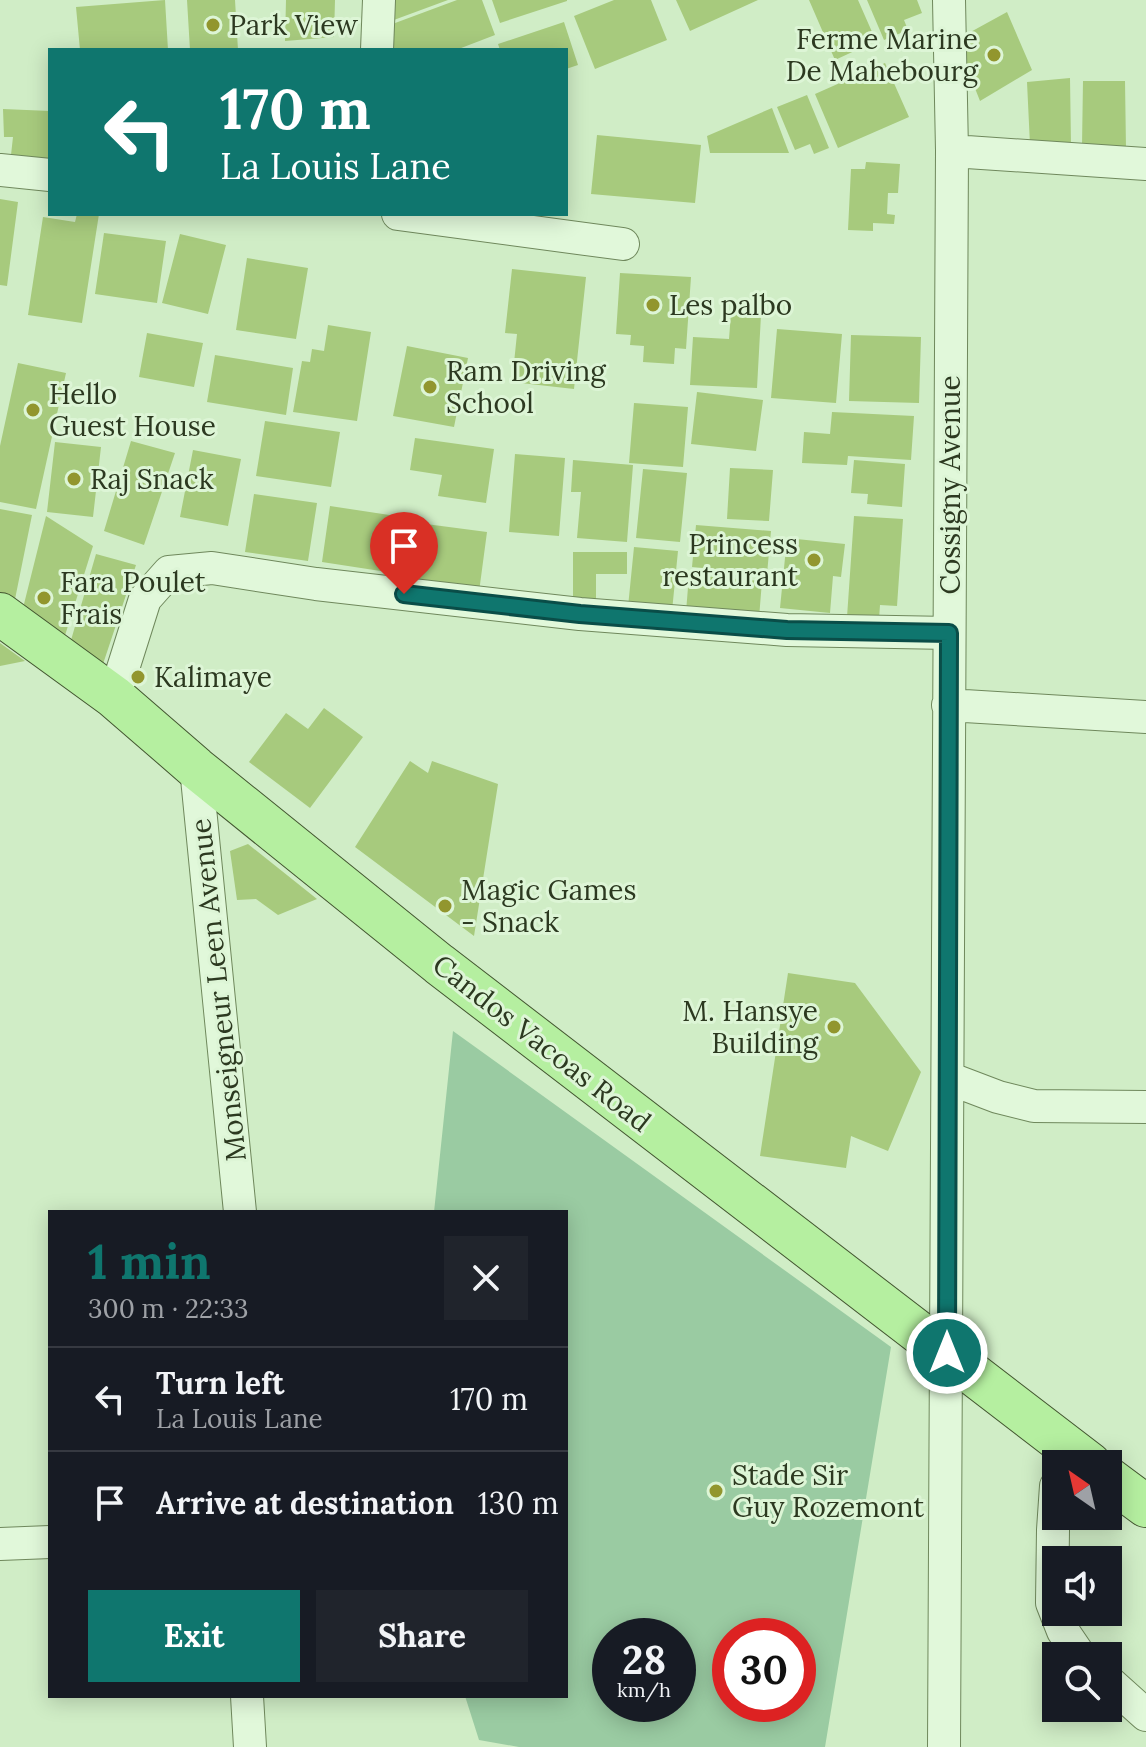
<!DOCTYPE html>
<html lang="en">
<head>
<meta charset="utf-8">
<style>
	body { margin:0; font-family:Lora,serif; background:#20242c; color:#f1f3f6; height:100vh; display:flex; flex-direction:column; font-size:30px; white-space:nowrap }
	* { box-sizing:border-box; margin:0 }
	p { font-size:26px; color:#9ea1a6 }
	.icon { flex:none; width:44px; height:44px; fill:none; stroke:currentColor; stroke-width:2; stroke-linecap:round; stroke-linejoin:round }
	.map { position:relative; flex:1; overflow:hidden }
	.details { position:absolute; left:48px; top:1210px; width:520px; height:488px; display:flex; flex-direction:column; background:#171b24; border-radius:0px; box-shadow:0 4px 20px #0003 }
	.details>* { flex:none }
	.hud { position:absolute; left:48px; top:48px; width:520px; height:168px; border-radius:0px; box-shadow:0 4px 20px #0003; background:#0f766e; color:#fff; overflow:hidden }
	.needle { width:52px; rotate:326deg }
	.tools { position:absolute; left:1042px; top:1450px; display:grid; gap:16px }
	.tools a { display:grid; place-items:center; width:80px; height:80px; border-radius:0px; background:#171b24; box-shadow:0 4px 20px #0003; font-size:40px }
	.speed { position:absolute; left:592px; top:1618px; display:flex; gap:16px; font-size:40px; font-weight:700; text-align:center }
	.speed>* { display:grid; place-content:center; width:104px; height:104px; border-radius:50%; background:#171b24; box-shadow:0 4px 20px #0003; line-height:1 }
	.speed small { font-size:20px; font-weight:400 }
	.speed .limit { border:12px solid #d22; background:#fff; color:#111 }
	.pin { position:absolute; display:grid; place-items:center; width:68px; height:68px; color:#fff; margin:-82px -34px; border-radius:50% 50% 50% 0; rotate:-45deg; box-shadow:0 0 8px #0007 }
	.pin .icon { rotate:45deg }
	.me { position:absolute; width:88px; margin:-44px; rotate:0deg; stroke-linejoin:round; filter:drop-shadow(0 0 6px #0008) }
	.turn { display:flex; align-items:center; gap:28px; height:168px; padding:0 40px; font-size:36px }
	.turn .icon { width:104px; height:104px; stroke-width:2.5 }
	.turn b { display:block; font-size:56px; line-height:68px }
	.round { display:grid; place-items:center; flex:none; width:84px; height:84px; border-radius:0px; background:#20242c }
	.overview { display:flex; align-items:center; justify-content:space-between; height:136px; padding:0 40px }
	h1 { font-size:48px; font-weight:700; line-height:60px; color:#0f766e }
	.primary-button { display:flex; gap:16px; margin-top:auto; padding:16px 40px }
	.primary-button a { flex:1; height:92px; border-radius:0px; background:#0f766e; color:#fff; font-size:32px; font-weight:700; line-height:92px; text-align:center }
	.primary-button a+a { background:#20242c; color:#f1f3f6 }
	ul { padding:0; list-style:none }
	li { display:flex; align-items:center; gap:24px; height:104px; padding:0 40px; border-top:2px solid #363941 }
	li div { flex:1 }
	li b { display:block; font-size:30px }
	li em { font-style:normal }
	.map>svg:first-child { display:block }
	.green { fill:#9acba2; fill-rule:evenodd }
	.building { fill:#a7ca7d }
	.lines { fill:none; stroke-linecap:round; stroke-linejoin:round }
	.minor-casing { stroke:#6f885c; stroke-width:34 }
	.major-casing { stroke:#435630; stroke-width:44 }
	.minor { stroke:#e1f8da; stroke-width:32 }
	.major { stroke:#b5efa0; stroke-width:42 }
	.route-casing { stroke:#0a4d48; stroke-width:20 }
	.route { stroke:#0f766e; stroke-width:14 }
	.poi-dot { fill:#92962e; stroke:#ddf5d6; stroke-width:3 }
	.labels { text-anchor:middle; stroke-width:6; stroke-linejoin:round; paint-order:stroke }
	.poi-label { font-size:28px; fill:#2c3920; stroke:#ddf5d6; text-anchor:start }
	.street-label { font-size:28px; fill:#2c3920; stroke:#ddf5d6 }
</style>
</head>
<body>
<div class="map">
<svg width="1146" height="1747" viewBox="0 0 1146 1747">
	<rect width="100%" height="100%" fill="#d0edc6"/>
	<path class="green" d="M453,1031L891,1347L825,1747H519L479,1740L465,1696H566V1212H434ZM610,1636H678V1704H610ZM730,1636H798V1704H730Z"/>
	<path class="building" d="M165,0L168,50H80L76,7Z
		M187,0H235L238,50H190Z
		M286,0H335L334,37L285,41Z
		M386,0H448L383,24Z
		M457,0H482L495,35L456,50H387L379,29Z
		M492,0H567V1L500,23Z
		M614,0H651L667,40L595,69L574,16Z
		M676,0H758L690,31Z
		M809,0H858L876,41L835,60Z
		M867,0H917L922,13L904,20L908,30L884,40Z
		M1007,12L1032,70L980,101L956,40Z
		M564,22L578,65L566,69V50H500L498,44Z
		M885,63L909,117L838,148L815,94Z
		M1070,78L1071,146L1030,145L1027,82Z
		M1083,81H1125L1126,149L1082,146Z
		M807,95L829,148L814,154L810,144L795,150L777,107Z
		M772,108L789,153H710L707,136Z
		M3,109L50,111V169L10,164L13,137H4Z
		M597,135L701,145L695,203L591,194Z
		M866,162L900,164L898,193H888L887,214L895,215L894,224L873,223V231L848,230L851,169H865Z
		M0,199L18,202L7,286L0,285Z
		M77,214H99L82,323L28,315L43,217L75,222Z
		M104,233L166,241L157,303L95,294Z
		M180,234L226,245L208,314L162,303Z
		M247,258L308,268L296,339L236,330Z
		M512,269L586,277L574,389L512,382L517,334L505,333Z
		M620,273L691,277L686,349L675,348L674,364L643,362L644,346L630,345L631,335L616,334Z
		M731,313L761,315L757,388L690,385L693,337L729,339Z
		M328,325L371,332L357,421L293,412L302,361L310,362L312,349L324,351Z
		M777,329L842,334L836,403L771,398Z
		M147,333L203,343L194,387L139,377Z
		M851,335L921,337L919,403L849,401Z
		M407,346L468,358L454,427L393,416Z
		M215,355L293,368L286,415L207,402Z
		M18,363L66,373L36,509L0,502V446Z
		M697,392L763,400L756,451L691,444Z
		M634,403L688,407L683,467L629,463Z
		M832,412L914,416L911,460L848,456L847,465L802,463L804,432L830,434Z
		M265,421L340,432L331,487L256,476Z
		M415,438L494,449L486,503L438,496L442,475L410,470Z
		M131,441L175,453L144,545L104,531Z
		M55,442L101,447L93,517L47,512Z
		M193,450L241,459L228,526L180,517Z
		M515,454L565,458L559,536L509,532Z
		M573,460L633,465L627,542L577,538L581,492H571Z
		M854,460L905,464L902,507L867,504L868,494L851,493Z
		M730,468L773,470L769,521L727,519Z
		M643,469L687,473L680,542L636,538Z
		M254,494L317,503L308,561L245,552Z
		M330,506L396,516L387,572L322,562Z
		M0,509L32,515L12,614L0,605Z
		M46,516L93,546L62,645L21,616Z
		M854,516L903,519L897,606L880,605L879,619L847,617Z
		M426,524L487,532L479,592L418,585Z
		M696,525L771,531L767,574L692,567Z
		M787,538L845,544L841,577L833,576L830,613L780,608Z
		M634,547L678,551L672,611L628,607Z
		M573,552H627V574H596V600H573Z
		M96,554L136,565L102,667L67,654Z
		M689,575L762,581L759,618L686,612Z
		M0,643L25,661L0,666Z
		M324,708L363,737L310,808L249,762L286,713L308,729Z
		M410,761L428,773L432,761L498,784L474,936L355,847Z
		M248,844L317,899L278,915L256,899L237,900L230,851Z
		M788,973L855,983L921,1072L888,1151L851,1136L846,1168L760,1156Z"/>
	<g class="lines">
		<g class="minor-casing">
			<path id="minor" d="M377,50L379,0
				M952,151L1146,164
				M0,170L50,175
				M398,214L623,244
				M114,697L145,599L169,572L212,568L316,584L580,614L787,630L949,633
				M948,705L1146,717
				M196,768L240,1212
				M948,1078L998,1097L1034,1106L1146,1107
				M1056,1486L1053,1530L1052,1603L1063,1631L1080,1656
				M0,1544L50,1542
				M1108,1681L1146,1715
				M247,1696L250,1747
				M944,1747L952,151L949,0"/>
		</g>
		<g class="major-casing">
			<path id="major" d="M0,614L114,697L196,768L439,964L1090,1464
				M1108,1478L1146,1506"/>
		</g>
		<use href="#minor" class="minor"/>
		<use href="#major" class="major"/>
	</g>
	<g class="lines">
		<g class="route-casing">
			<path id="route" d="M404,594L580,614L787,630L949,633L947,1353"/>
		</g>
		<use href="#route" class="route"/>
	</g>
	<g class="poi-dot">
		<circle cx="213" cy="25" r="8"/>
		<circle cx="994" cy="55" r="8"/>
		<circle cx="653" cy="305" r="8"/>
		<circle cx="430" cy="387" r="8"/>
		<circle cx="33" cy="410" r="8"/>
		<circle cx="74" cy="479" r="8"/>
		<circle cx="814" cy="560" r="8"/>
		<circle cx="44" cy="598" r="8"/>
		<circle cx="138" cy="677" r="8"/>
		<circle cx="445" cy="906" r="8"/>
		<circle cx="834" cy="1027" r="8"/>
		<circle cx="716" cy="1491" r="8"/>
	</g>
	<g class="labels">
		<g class="poi-label">
			<text x="229" y="35">Park View</text>
			<text x="978" y="49" text-anchor="end">Ferme Marine<tspan x="978" dy="32">De Mahebourg</tspan></text>
			<text x="669" y="315">Les palbo</text>
			<text x="446" y="381">Ram Driving<tspan x="446" dy="32">School</tspan></text>
			<text x="49" y="404">Hello<tspan x="49" dy="32">Guest House</tspan></text>
			<text x="90" y="489">Raj Snack</text>
			<text x="798" y="554" text-anchor="end">Princess<tspan x="798" dy="32">restaurant</tspan></text>
			<text x="60" y="592">Fara Poulet<tspan x="60" dy="32">Frais</tspan></text>
			<text x="154" y="687">Kalimaye</text>
			<text x="461" y="900">Magic Games<tspan x="461" dy="32">- Snack</tspan></text>
			<text x="818" y="1021" text-anchor="end">M. Hansye<tspan x="818" dy="32">Building</tspan></text>
			<text x="732" y="1485">Stade Sir<tspan x="732" dy="32">Guy Rozemont</tspan></text>
		</g>
		<g class="street-label">
			<text transform="translate(950 485) rotate(-90)" y="10">Cossigny Avenue</text>
			<text transform="translate(218 990) rotate(-96)" y="10">Monseigneur Leen Avenue</text>
			<text transform="translate(542 1043) rotate(38)" y="10">Candos Vacoas Road</text>
		</g>
	</g>
</svg>
<div class="tools">
<a><svg class="needle" viewBox="-14 -14 28 28"><path d="M0-13l5 13h-10z" fill="#e53935"/><path d="M0 13l5-13h-10z" fill="#9ea1a6"/></svg></a>
<a><svg class="icon" aria-label="sound" viewBox="0 0 24 24"><path d="M4 9h4l5-4v14l-5-4H4zM17 9q2 3 0 6"/></svg></a>
<a><svg class="icon" aria-label="search" viewBox="0 0 24 24"><circle cx="10" cy="10" r="6"/><path d="M15 15l6 6"/></svg></a>
</div>
<div class="speed"><div>28<small>km/h</small></div><div class="limit">30</div></div>
<div class="pin" style="left:404px;top:594px;background:#d93025"><svg class="icon" aria-label="arrive" viewBox="0 0 24 24"><path d="M6 21V4h12l-3 4 3 4H6"/></svg></div>
<svg class="me" style="left:947px;top:1353px" viewBox="-20 -20 40 40"><circle r="17" fill="#0f766e" stroke="#fff" stroke-width="3"/><path d="M0-11L8 9 0 5-8 9z" fill="#fff"/></svg>
<div class="hud">
<div class="turn"><svg class="icon" aria-label="left" viewBox="0 0 24 24"><path d="M17 20v-9H6M10 6l-5 5 5 5"/></svg><div><b>170 m</b>La Louis Lane</div></div>
</div>
<section class="details">
<div class="overview"><div><h1>1 min</h1><p>300 m · 22:33</p></div><a class="round"><svg class="icon" aria-label="close" viewBox="0 0 24 24"><path d="M6 6l12 12M18 6L6 18"/></svg></a></div>
<ul>
<li><svg class="icon" aria-label="left" viewBox="0 0 24 24"><path d="M17 20v-9H6M10 6l-5 5 5 5"/></svg><div><b>Turn left</b><p>La Louis Lane</p></div><em>170 m</em></li>
<li><svg class="icon" aria-label="arrive" viewBox="0 0 24 24"><path d="M6 21V4h12l-3 4 3 4H6"/></svg><div><b>Arrive at destination</b></div><em>130 m</em></li>
</ul>
<div class="primary-button"><a>Exit</a><a>Share</a></div>
</section>
</div>
</body>
</html>
